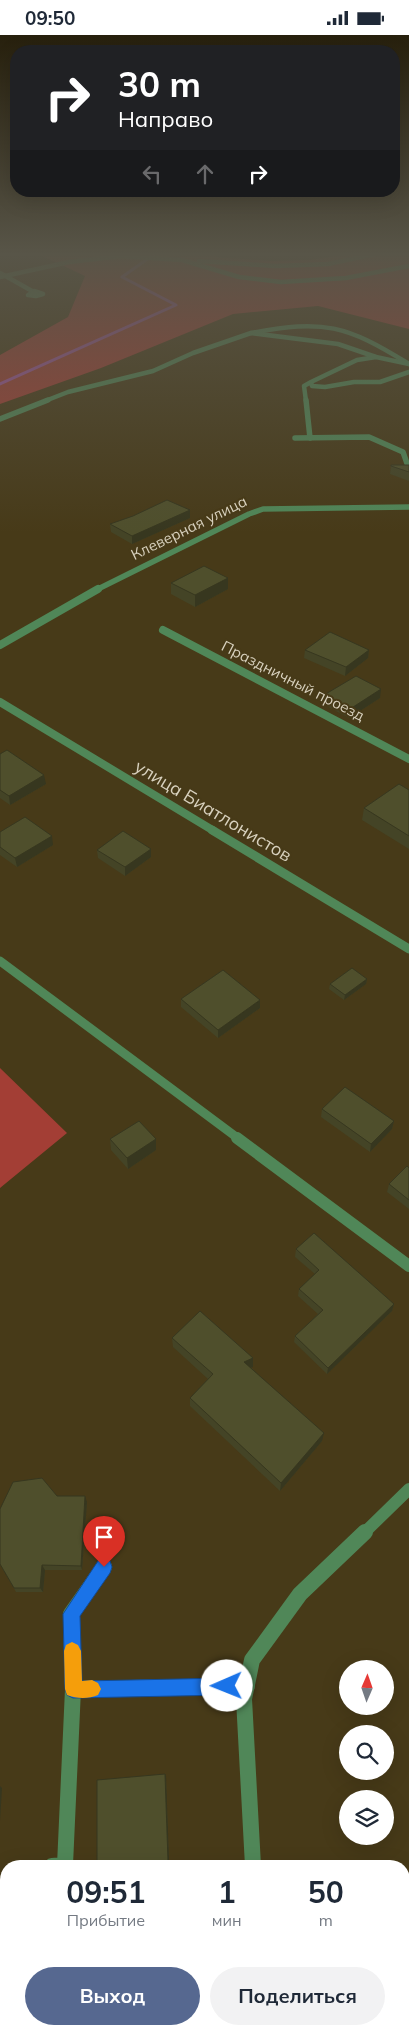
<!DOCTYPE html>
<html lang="ru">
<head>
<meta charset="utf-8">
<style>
	body { margin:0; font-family:Mulish,sans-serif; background:#f2f2f3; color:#1f2937; height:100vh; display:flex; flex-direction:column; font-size:19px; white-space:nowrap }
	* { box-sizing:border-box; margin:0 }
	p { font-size:16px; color:#747a83 }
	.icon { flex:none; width:28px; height:28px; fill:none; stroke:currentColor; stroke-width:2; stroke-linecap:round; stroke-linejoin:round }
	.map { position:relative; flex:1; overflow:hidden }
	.panel { position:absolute; left:0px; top:1825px; width:410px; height:175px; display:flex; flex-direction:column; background:#fff; border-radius:20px 20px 0 0; box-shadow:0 5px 20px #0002 }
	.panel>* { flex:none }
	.banner { position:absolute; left:10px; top:10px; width:390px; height:152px; border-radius:20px; box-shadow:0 5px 20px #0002; background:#202124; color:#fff; overflow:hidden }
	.needle { width:32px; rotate:2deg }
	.controls { position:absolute; left:339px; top:1625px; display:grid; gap:10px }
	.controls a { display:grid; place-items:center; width:55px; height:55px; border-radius:50%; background:#fff; box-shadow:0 5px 20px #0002; font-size:25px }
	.pin { position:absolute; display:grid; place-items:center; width:42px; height:42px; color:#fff; margin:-51px -21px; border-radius:50% 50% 50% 0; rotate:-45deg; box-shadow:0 0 5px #0007 }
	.pin .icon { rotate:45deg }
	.me { position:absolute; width:55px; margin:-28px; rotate:269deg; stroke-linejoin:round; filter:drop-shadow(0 0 4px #0008) }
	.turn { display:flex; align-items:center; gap:18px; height:105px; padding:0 25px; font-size:22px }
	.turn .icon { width:65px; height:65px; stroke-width:2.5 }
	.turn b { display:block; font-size:35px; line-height:42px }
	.lanes { display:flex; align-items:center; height:48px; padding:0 25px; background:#0003; justify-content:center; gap:25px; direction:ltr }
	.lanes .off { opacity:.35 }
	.eta { display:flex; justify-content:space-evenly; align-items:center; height:85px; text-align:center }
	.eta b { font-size:30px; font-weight:700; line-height:35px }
	.button { display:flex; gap:10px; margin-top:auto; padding:10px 25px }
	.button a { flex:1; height:58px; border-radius:30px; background:#566890; color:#fff; font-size:20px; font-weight:700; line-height:58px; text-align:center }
	.button a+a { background:#f2f2f3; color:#1f2937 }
	.status { display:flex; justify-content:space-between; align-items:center; height:35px; padding:0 25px; background:#fff; direction:ltr }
	.status svg { height:14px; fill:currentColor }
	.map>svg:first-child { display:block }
	.green { fill:#a33e35 }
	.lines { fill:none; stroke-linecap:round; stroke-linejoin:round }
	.stream { stroke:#a455a3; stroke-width:3 }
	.lane-far2 { stroke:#508758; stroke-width:4.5 }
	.lane-far1 { stroke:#508758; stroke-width:5.5 }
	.lane { stroke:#508758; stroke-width:16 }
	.street-far5 { stroke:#508758; stroke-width:4.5 }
	.street-far4 { stroke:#508758; stroke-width:5.5 }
	.street-far3 { stroke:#508758; stroke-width:8 }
	.street-far2 { stroke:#508758; stroke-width:9 }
	.street-far1 { stroke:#508758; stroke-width:12 }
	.street { stroke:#508758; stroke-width:16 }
	.wall { fill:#444426 }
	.shaded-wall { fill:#37371f }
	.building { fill:#4f4f2c; stroke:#37371f }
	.route { fill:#1a73e8; stroke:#114b97 }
	.slow { fill:#f59e0b }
	.labels { text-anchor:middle; stroke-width:4; stroke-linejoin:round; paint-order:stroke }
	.far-street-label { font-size:15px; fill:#d8d1be; stroke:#473a18 }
	.street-label { font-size:18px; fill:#d8d1be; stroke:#473a18 }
</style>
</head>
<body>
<div class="status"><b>09:50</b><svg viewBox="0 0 49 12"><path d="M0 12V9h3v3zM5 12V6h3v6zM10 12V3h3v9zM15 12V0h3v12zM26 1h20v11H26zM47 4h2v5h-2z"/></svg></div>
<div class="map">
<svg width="409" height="2000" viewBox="0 0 409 2000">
	<rect width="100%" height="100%" fill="#473a18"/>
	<path class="green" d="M36,218H219L216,222L271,226L310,225L358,218H409V294L318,271L233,279L101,333L0,369V320L68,282L85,241Z
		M0,1033L67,1098L0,1153Z"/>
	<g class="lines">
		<path class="stream" d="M0,349L176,270L122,242L156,218"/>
		<path class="lane-far2" d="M0,238L32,256
			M34,256L43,259L36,261L28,260Z
			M251,298C324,284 346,290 409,329
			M376,322L357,325L311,347L312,351L325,352L354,347H380L409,337
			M306,366L304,351L311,347"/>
		<path class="lane-far1" d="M306,365L310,403"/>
		<path class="lane" d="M73,1654L247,1651
			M52,1831L65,1830L73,1654L71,1579L104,1532"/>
		<path class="street-far5" d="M199,226L275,231L328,229L379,218
			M0,242L69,227L121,221L182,225L239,242L281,247L346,243L409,231
			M45,366L68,357L153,336L193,318L251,298L338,309L376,322L409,329"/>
		<path class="street-far4" d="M0,384L48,365
			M295,403L369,402L403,417L409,434
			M96,555L249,479L263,474L409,472"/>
		<path class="street-far3" d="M163,595L409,724
			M0,610L98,554
			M0,667L214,796"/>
		<path class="street-far2" d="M212,795L409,914
			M0,926L239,1104"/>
		<path class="street-far1" d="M237,1103L409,1231
			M364,1498L409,1454"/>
		<path class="street" d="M253,1831L244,1664L252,1625L300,1559L365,1497
			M269,1994L270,2000"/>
	</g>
	<path class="wall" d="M391,430H409V446L390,439Z
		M190,475V483L132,509L111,497L110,489Z
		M171,548L228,554L195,572L171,559Z
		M305,615H369L368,623L345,641L304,623Z
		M324,660L380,663L349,683L323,669Z
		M0,719L46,749L10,770L0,763Z
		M409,755V814L362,785L364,773Z
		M0,797L53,810L17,832L0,820Z
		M97,815L151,822L125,841L98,823Z
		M367,944L366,949L344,965L329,954L330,949Z
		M181,964L260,965V973L218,1003L181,972Z
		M322,1074L394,1086L392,1094L370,1117L321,1082Z
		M110,1104H156V1115L128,1134L111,1115Z
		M409,1133V1174L387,1157L389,1149Z
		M296,1214L394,1269L392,1276L327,1339L294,1307L295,1301L318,1279L298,1261L299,1254L315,1239L295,1222Z
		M172,1303L253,1332H251L322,1406L280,1456L190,1371V1363L208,1344L173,1312Z
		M57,1461L87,1467L82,1535H45L43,1557H16L0,1529Z
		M166,1741L169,1826L106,1831H97Z"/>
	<path class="shaded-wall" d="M190,475V483L132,509V501Z
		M228,543V554L195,572V560Z
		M369,615L368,623L345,641L346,632Z
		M381,654L380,663L349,683L350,674Z
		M44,740L46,749L10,770L9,761Z
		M52,801L53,810L17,832L15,823Z
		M151,814V822L125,841V832Z
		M367,944L366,949L344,965L345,960Z
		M260,965V973L218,1003V995Z
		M394,1086L392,1094L370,1117L371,1109Z
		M156,1104V1115L128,1134L127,1123Z
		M394,1269L392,1276L327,1339L328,1333Z
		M253,1323V1332L244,1335V1327Z
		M324,1398L322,1406L280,1456L281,1448Z
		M85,1461L87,1467L82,1535L81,1531Z
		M42,1530L45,1535L43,1557L40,1553Z
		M165,1739L166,1741L169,1826H168Z
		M0,1751L2,1753L0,1786Z"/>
	<path class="building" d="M391,430H409V437L391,431Z
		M167,465L190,475L132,501L110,489L133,481Z
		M204,531L228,543L195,560L171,548Z
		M330,597L369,615L346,632L305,615Z
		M356,641L381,654L350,674L324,660Z
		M7,715L44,740L9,761L0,755V719Z
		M399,749L409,755V801L364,773Z
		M25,782L52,801L15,823L0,812V797Z
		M123,796L151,814L125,832L97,815Z
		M352,933L367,944L345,960L330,949Z
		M223,935L260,965L218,995L181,964Z
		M345,1052L394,1086L371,1109L322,1074Z
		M139,1086L156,1104L127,1123L110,1104Z
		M407,1131L409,1133V1165L389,1149Z
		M314,1198L394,1269L328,1333L295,1301L323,1275L299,1254L319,1235L296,1214Z
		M200,1276L253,1323L244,1327L324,1398L281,1448L190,1363L213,1339L172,1303Z
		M42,1443L57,1461H85L81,1531L42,1530L40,1553H14L0,1529V1474L13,1447Z
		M165,1739L168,1826L97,1831V1745Z"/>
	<linearGradient id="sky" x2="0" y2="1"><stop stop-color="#27200d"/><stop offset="0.44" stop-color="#585548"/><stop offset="1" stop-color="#585548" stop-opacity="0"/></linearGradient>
	<rect width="409" height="498" fill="url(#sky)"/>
	<path class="route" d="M104,1524L110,1526L112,1532L110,1538L80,1581L82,1646L227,1643L233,1645L236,1651L233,1657L227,1660L73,1663L67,1660L65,1654L63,1579L98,1526Z"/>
	<path class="slow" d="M72,1607L78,1610L81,1616L82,1646L92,1645L98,1648L101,1654L98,1660C89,1664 77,1664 67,1660L65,1654L64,1616L66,1610Z"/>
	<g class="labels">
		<g class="far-street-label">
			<text transform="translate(189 493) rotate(-26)" y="5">Клеверная улица</text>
			<text transform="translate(293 646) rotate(27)" y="5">Праздничный проезд</text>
		</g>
		<g class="street-label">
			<text transform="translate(213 776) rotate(31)" y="6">улица Биатлонистов</text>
		</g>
	</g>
</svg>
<div class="controls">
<a><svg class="needle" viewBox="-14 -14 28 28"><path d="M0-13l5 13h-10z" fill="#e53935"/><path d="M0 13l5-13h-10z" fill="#747a83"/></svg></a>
<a><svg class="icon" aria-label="search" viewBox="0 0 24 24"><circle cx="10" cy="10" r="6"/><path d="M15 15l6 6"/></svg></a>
<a><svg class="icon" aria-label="layers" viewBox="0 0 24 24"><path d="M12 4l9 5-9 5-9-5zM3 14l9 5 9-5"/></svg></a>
</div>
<div class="pin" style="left:104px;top:1532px;background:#d93025"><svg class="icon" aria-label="arrive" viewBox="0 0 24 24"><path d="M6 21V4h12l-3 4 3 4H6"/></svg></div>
<svg class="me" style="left:227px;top:1651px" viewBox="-20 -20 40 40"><circle r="19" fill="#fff"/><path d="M0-13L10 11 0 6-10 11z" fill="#1a73e8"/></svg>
<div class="banner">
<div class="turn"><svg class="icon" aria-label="right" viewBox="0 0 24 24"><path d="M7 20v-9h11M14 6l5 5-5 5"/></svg><div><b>30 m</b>Направо</div></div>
<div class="lanes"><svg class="icon off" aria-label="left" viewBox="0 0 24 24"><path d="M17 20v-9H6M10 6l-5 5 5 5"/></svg><svg class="icon off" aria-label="ahead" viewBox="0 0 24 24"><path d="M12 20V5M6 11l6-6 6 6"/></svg><svg class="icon" aria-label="right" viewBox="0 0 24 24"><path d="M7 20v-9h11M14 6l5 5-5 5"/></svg></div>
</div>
<section class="panel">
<div class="eta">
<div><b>09:51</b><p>Прибытие</p></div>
<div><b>1</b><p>мин</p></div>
<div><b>50</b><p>m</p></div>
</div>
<div class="button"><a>Выход</a><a>Поделиться</a></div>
</section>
</div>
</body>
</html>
